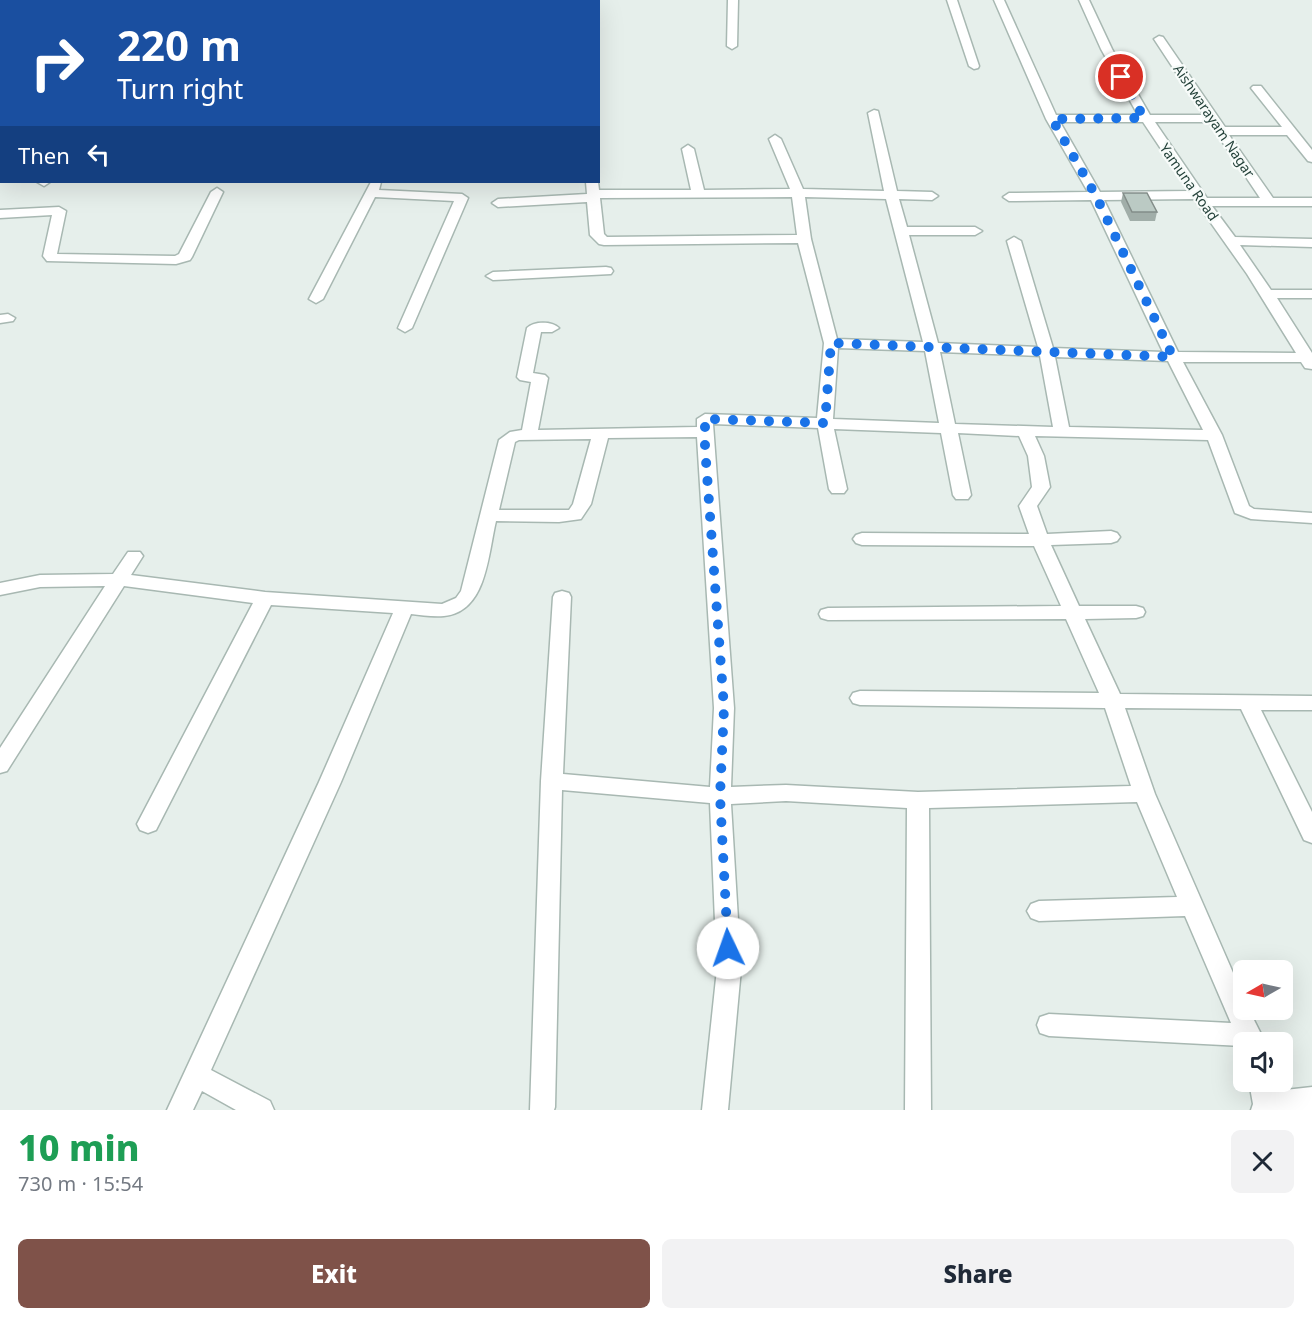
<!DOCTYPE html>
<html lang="en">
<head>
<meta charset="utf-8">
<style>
	body { margin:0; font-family:"Noto Sans",sans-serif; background:#f2f2f3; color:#1f2937; height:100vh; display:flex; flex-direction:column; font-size:22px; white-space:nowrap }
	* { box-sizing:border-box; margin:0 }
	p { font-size:20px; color:#747a83 }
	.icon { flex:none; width:33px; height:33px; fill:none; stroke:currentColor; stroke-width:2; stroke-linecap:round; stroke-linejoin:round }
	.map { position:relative; height:1110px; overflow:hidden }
	.sheet { display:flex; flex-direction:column; background:#fff; flex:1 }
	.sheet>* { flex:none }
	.top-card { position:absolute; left:0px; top:0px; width:600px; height:183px; box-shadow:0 6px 24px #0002; background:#1a4fa0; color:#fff; overflow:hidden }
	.needle { width:39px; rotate:261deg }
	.buttons { position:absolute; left:1233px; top:960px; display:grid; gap:12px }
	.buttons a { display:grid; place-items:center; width:60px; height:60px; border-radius:9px; background:#fff; box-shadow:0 6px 24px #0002; font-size:30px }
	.pin { position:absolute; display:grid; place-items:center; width:51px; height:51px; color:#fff; margin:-26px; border:3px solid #fff; border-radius:50%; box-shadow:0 2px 6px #0007 }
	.me { position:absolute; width:66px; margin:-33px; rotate:357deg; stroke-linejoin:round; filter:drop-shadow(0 0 4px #0008) }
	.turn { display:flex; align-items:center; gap:21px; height:126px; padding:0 18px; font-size:27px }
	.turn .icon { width:78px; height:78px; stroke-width:2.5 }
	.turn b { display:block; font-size:42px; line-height:51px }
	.then { display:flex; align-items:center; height:57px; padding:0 18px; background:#0003; gap:12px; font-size:22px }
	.round { display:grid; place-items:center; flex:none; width:63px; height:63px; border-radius:9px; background:#f2f2f3 }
	.summary { display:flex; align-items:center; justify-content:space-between; height:102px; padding:0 18px }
	h1 { font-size:36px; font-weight:800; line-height:45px; color:#1e9e55 }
	.cta { display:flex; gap:12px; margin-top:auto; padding:12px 18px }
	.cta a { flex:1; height:69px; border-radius:9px; background:#7f5249; color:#fff; font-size:24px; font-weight:800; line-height:69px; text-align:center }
	.cta a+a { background:#f2f2f3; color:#1f2937 }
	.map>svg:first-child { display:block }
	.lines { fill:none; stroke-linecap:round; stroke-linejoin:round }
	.minor-casing { stroke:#a8b8b2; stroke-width:3 }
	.minor { fill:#fff; fill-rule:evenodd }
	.wall { fill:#a1aea9 }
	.building { fill:#bbcac4; stroke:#838d89; stroke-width:1.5 }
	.route { stroke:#1a73e8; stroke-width:10; stroke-dasharray:0 18 }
	.labels { text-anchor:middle; stroke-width:4.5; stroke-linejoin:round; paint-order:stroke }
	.far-street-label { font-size:14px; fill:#24423a; stroke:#f7fbf9 }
</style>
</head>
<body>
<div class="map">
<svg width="1312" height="1110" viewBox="0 0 1312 1110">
	<rect width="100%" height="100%" fill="#e6efeb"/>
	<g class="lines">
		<g class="minor-casing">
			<path id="minor" d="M31,0H42L30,2Z
				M180,0H192L179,2Z
				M331,0H341L330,2Z
				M410,0H467L468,2H411Z
				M529,0H539V2H529Z
				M581,0H591V2H581Z
				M728,0H738L737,46L732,49L727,46Z
				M947,0H957L979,66L978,68L974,69L969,66Z
				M994,0H1004L1056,115H1138L1101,49L1079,0H1089L1112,49L1150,115H1204L1154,39L1159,36L1163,37L1225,127H1282L1251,88L1253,86H1261L1312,150V162L1308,161L1287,135H1229L1273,198H1312V206H1212L1235,237L1312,239V247L1240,245L1271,290H1312V298H1277L1312,353V369L1305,368L1301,362H1183L1222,435L1249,506L1254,509L1312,513V523L1251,519L1235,513L1208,440L1035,436L1044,456L1050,487L1037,506L1047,534L1111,531L1117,533L1120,537L1117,541L1111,543L1051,545L1079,606H1136L1143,608L1145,612L1143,616L1136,618L1085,619L1120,694L1312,696V710H1261L1312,812V843L1304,840L1241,709L1125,708L1155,794L1244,998V1010H1249L1265,1042H1244V1049L1242,1046L1049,1036L1040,1033L1037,1025L1040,1017L1049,1014L1231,1023L1185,916L1039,921L1031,918L1027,911L1031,904L1039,901L1177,897L1137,802L929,808L931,1110H905L907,808L786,801L731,804L741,969L728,1110H702L717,969L710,803L562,790L555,1107L554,1110H530L541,781L553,597L555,593L562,591L569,593L571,597L563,774L710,787L714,708L697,437L608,438L591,504L581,519L559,522L496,521C488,554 487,612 444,616C433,617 421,615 411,614L341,782L211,1070L270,1101L274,1110H236L202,1091L193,1110H167L319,782L393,613L271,605L156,830L148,833L140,830L137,824L253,603L124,586L7,771L0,773V748L105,586L40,587L0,595V583L40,575L113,574L128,552H140L143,556L131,575L265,592L442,604L456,598L461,591L499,440L510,432L522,430L531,382L520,380L517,377L527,328C534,321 552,321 559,328L552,332H541L533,373L545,375L548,378L538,430L697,427V419L705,414L817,418L824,343L798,243L604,245L599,244L590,235L587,202L498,207L492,203L498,199L587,194L586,182H598L599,190H691L682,149L688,145L694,149L704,190L790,189L769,139L775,135L781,139L803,189L884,191L868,113L874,110L878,111L897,191L932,192L938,196L932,200L899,199L907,227H975L982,231L975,235H909L938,343L1038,347L1007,241L1014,237L1021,241L1053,348L1163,352L1091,200L1009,201L1003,197L1009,193L1088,192L1046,119ZM1060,122H1143L1189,191L1100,192ZM1155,122H1209L1260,198H1207ZM792,197L797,235L607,237L604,234L600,198ZM805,197L886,199L923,342L837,339L811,239ZM1194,199L1247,274L1296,353L1178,352L1104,200ZM838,348L925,351L939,423L833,419ZM940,352L1040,356L1053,427L955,424ZM1055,357L1168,361L1203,430L1069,427ZM713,424L818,428L829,489L832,493H844L847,489L834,429L941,433L953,495L956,499H968L971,495L958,433L1019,436L1028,456L1032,487L1019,506L1029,534L862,533L856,535L853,539L856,543L862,545L1034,546L1061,606L828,608L821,610L819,614L821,618L828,620L1066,619L1099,693L860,691L853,693L850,698L853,703L860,705L1105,708L1131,786L918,792L786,785L731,787L734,708ZM591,439L573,504L569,510H499L515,442L519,440Z
				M0,27H2V33H0Z
				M0,45H2V51H0Z
				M0,88H2L0,96Z
				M37,182H50L44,186Z
				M371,182H381L379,190L462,194L468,198L412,328L405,332L398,328L454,201L375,197L323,299L316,303L309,299Z
				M217,188L223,192L192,257L190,260L176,264L47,261L43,256L52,215L0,218V210L59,207L66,211L57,254L175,256L179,254L211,192Z
				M606,267L611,268L613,271L611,274L493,280L486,276L493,272Z
				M8,314L15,318L13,321L0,323V315Z
				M1249,1082H1275L1276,1091L1312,1087V1110H1251L1253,1104Z"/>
		</g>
		<use href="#minor" class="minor"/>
	</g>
	<path class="wall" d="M1123,193L1157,212L1155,221H1130L1121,202Z"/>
	<path class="building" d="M1123,193H1147L1157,212H1132Z"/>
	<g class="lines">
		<path class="route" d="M728,948L720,796L724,708L705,447V419L825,423L831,343L1173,357L1096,196L1052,119L1144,118L1121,77"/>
	</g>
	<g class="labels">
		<g class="far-street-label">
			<text transform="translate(1214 121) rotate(56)" y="5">Aishwarayam Nagar</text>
			<text transform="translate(1189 182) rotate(55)" y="5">Yamuna Road</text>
		</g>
	</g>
</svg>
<div class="buttons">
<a><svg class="needle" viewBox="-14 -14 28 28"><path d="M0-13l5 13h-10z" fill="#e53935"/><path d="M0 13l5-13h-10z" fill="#747a83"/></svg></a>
<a><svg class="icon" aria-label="sound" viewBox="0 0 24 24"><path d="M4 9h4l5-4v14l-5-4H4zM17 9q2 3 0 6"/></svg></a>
</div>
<div class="pin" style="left:1121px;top:77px;background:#d93025"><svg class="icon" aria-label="arrive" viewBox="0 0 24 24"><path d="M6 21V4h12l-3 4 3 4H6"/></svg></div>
<svg class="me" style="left:728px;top:948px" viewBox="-20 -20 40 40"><circle r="19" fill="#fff"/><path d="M0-13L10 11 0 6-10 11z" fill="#1a73e8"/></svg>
<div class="top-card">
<div class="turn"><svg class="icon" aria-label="right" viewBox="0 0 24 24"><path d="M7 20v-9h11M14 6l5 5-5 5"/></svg><div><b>220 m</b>Turn right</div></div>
<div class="then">Then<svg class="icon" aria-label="left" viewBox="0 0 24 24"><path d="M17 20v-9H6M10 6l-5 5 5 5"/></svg></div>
</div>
</div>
<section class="sheet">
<div class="summary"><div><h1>10 min</h1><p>730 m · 15:54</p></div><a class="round"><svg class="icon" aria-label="close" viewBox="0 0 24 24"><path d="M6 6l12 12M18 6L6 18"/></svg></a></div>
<div class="cta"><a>Exit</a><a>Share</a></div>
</section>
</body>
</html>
